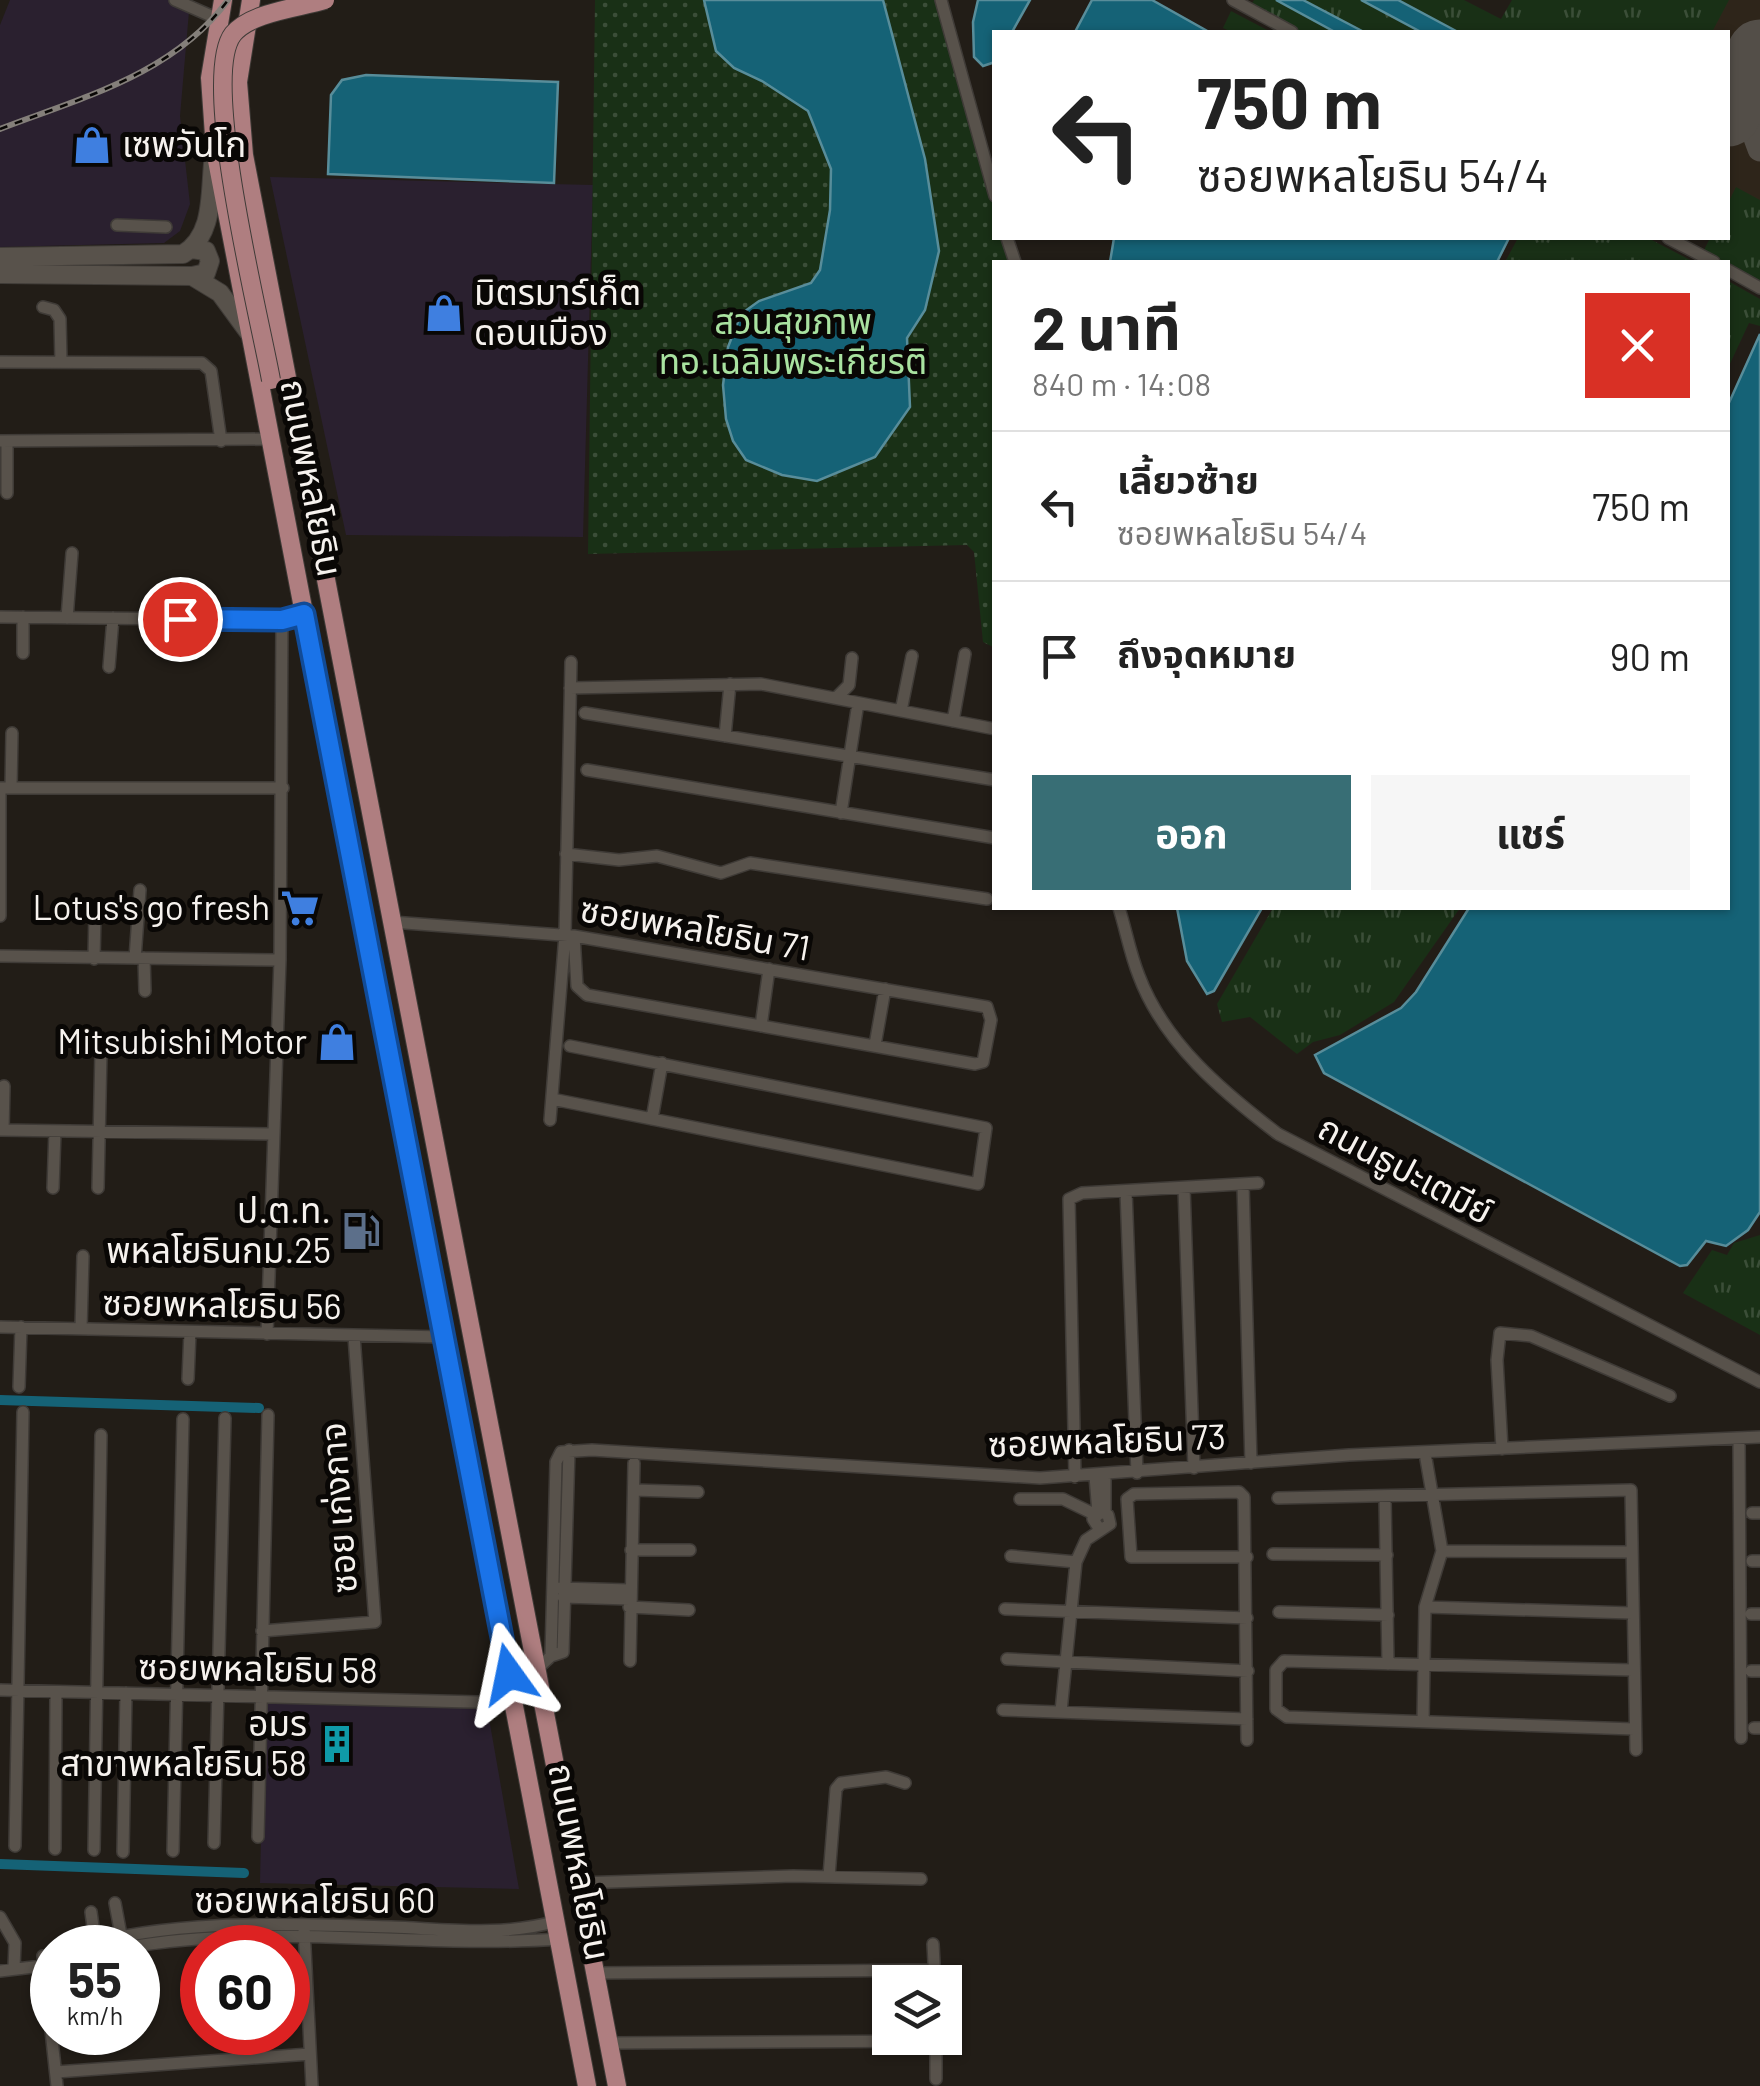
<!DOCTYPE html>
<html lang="th">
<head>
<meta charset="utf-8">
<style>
	body { margin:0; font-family:Barlow,"Noto Sans Thai",sans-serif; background:#f6f6f6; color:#222; height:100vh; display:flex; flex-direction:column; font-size:38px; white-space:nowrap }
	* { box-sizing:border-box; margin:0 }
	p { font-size:32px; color:#767676 }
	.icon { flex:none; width:55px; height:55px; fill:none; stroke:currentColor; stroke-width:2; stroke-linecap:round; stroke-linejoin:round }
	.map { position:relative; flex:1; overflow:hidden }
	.panel { position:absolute; left:992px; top:260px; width:738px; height:650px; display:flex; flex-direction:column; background:#fff; border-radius:0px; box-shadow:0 2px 8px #0004 }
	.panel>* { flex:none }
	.hud { position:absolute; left:992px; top:30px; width:738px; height:210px; border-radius:0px; box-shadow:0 2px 8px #0004; background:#fff; color:#222; overflow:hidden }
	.controls { position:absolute; left:872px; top:1965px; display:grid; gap:20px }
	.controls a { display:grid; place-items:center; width:90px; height:90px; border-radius:0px; background:#fff; box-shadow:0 2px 8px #0004; font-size:50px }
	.speed { position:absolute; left:30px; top:1925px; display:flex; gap:20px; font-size:50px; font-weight:700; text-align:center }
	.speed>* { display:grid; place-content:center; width:130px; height:130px; border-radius:50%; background:#fff; box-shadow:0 2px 8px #0004; line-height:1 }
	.speed small { font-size:25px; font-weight:400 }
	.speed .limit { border:15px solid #d22; background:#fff; color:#111 }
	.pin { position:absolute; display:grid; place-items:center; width:85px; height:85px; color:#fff; margin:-42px; border:5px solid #fff; border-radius:50%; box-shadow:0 2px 10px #0007 }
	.me { position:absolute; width:110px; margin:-55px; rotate:348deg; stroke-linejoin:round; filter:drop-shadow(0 0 8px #0008) }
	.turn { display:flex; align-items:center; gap:35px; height:210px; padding:0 40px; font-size:45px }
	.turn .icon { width:130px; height:130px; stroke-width:2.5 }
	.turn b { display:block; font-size:70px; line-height:85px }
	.round { display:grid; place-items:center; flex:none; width:105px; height:105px; border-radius:0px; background:#f6f6f6 }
	.head { display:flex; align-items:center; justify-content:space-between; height:170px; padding:0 40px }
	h1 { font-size:60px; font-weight:700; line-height:75px }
	.primary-button { display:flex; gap:20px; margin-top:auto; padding:20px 40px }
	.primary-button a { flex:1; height:115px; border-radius:0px; background:#386e75; color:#fff; font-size:40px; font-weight:700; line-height:115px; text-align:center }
	.primary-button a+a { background:#f6f6f6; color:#222 }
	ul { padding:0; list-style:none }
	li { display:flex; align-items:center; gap:30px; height:150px; padding:0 40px; border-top:2px solid #e0e0e0 }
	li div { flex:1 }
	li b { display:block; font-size:38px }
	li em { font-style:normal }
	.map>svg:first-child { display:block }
	.commercial { fill:#2a202f }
	.built { fill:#2e251a }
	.grass { fill:url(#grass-tufts) }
	.park { fill:url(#park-dots) }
	.water { fill:#156276; stroke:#588d9a; stroke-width:2.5 }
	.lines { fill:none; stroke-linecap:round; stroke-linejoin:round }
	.canal { stroke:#156276; stroke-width:10 }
	.taxiway { stroke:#534e48; stroke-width:25 }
	.runway { stroke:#534e48; stroke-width:65 }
	.street-casing { stroke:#3f3b37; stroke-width:14 }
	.secondary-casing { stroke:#3f3b37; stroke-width:20 }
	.primary-casing { stroke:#3f3b37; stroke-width:20 }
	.street { stroke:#58524b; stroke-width:11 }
	.secondary { stroke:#58524b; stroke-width:18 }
	.primary { stroke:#af7e80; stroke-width:18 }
	.rail-casing { stroke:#847f7a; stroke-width:6 }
	.rail { stroke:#090705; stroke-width:2.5; stroke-dasharray:8; stroke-linecap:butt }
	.primary-bridge-casing { stroke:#3f3b37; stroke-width:20; stroke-linecap:butt }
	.primary-bridge { stroke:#af7e80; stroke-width:18 }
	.route-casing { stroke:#114b97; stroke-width:25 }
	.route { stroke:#1a73e8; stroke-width:18 }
	.labels { text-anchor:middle; stroke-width:10; stroke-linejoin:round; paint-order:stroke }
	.poi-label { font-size:35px; fill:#f6f2ee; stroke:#090705; text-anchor:end }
	.park-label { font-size:35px; fill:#a9e2a0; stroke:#090705 }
	.street-label { font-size:35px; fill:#f6f2ee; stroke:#090705 }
</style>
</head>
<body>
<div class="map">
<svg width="1760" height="2086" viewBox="0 0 1760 2086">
	<defs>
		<pattern id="grass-tufts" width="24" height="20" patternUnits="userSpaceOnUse" patternTransform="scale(2.5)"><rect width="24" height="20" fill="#193016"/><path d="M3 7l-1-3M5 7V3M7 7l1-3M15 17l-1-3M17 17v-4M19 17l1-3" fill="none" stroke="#3b4e38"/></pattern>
		<pattern id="park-dots" width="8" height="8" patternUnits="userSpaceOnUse" patternTransform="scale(2.5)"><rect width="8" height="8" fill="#193016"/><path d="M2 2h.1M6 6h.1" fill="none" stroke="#3b4e38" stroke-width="1.8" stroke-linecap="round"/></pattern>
	</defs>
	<rect width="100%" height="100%" fill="#221d17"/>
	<path class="commercial" d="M10,0H190L180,116L190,204L180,231L164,243L0,247V25Z
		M270,177L593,185L583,537L346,535Z
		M264,1701L487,1707L519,1889L260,1883Z"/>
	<path class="built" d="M1574,0H1760V248L1728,231V32H1557Z"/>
	<path class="grass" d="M1254,0H1464L1501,19L1512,0H1729L1712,32H1297L1250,7Z
		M1231,11L1271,32H1232L1223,28Z
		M1736,187L1760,200V283L1704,250L1710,238H1728V203Z
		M1518,238H1648L1694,262H1505Z
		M1728,281L1760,299V326L1749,323L1728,368Z
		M1273,908H1460L1394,1002L1340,1035L1313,1042L1297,1054L1250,1017L1222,1022L1217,1004Z
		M1760,1235V1335L1683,1293L1712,1250L1727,1255L1734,1243Z"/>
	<path class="park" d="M595,0H941L995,195V238H1006L1012,262H995V648L983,642L974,552L967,545L588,554Z"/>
	<path class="water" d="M704,0H883L925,159L939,251L925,310L907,338L910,407L875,457L817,481L782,475L746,460L733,441L726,419L723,385L728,347L741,314L759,301L811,283L820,270L830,210L831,169L808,111L762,81L734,68L716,51Z
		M978,0H1030L1012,32H995V62L983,66L974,57L973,22Z
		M1092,0H1152L1209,32H1075Z
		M1276,0H1303L1364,32H1335Z
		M1361,0H1398L1458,32H1421Z
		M366,75L558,82L554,183L328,174L331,95L342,80Z
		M1114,238H1509L1497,262H1110Z
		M1760,334V1212L1748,1230L1726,1246L1706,1241L1687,1265L1680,1266L1324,1073L1315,1055L1401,1008L1416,992L1469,908H1728V405Z
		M1177,908H1262L1214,991L1207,994L1187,961Z"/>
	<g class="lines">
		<path class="canal" d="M0,1400L259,1408
			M0,1864L244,1873"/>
		<path class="taxiway" d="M1750,72L1749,119L1760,149"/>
		<path class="runway" d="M1728,114L1760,52"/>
		<g class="street-casing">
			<path id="street" d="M175,0L218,19
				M941,0L995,196
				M1233,0L1292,32
				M117,225L166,227
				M1007,238L1015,262
				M1668,238L1714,262
				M1728,270L1760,288
				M43,307L54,310L60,319L61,362
				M0,362L202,363L211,371L221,441
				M0,441L272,439
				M7,442V493
				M0,617L282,620L304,614
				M67,618L72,553
				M23,653V617
				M109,667L113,618
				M570,688L761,684L995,729
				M836,698L849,685L852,658
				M901,711L912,656
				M585,713L995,780
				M953,721L965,654
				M725,736L730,684
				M587,770L995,838
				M0,788H283
				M11,788L12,733
				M0,791V916
				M841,813L858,703
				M566,854L619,860L657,856L721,873L750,863L987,899
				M1119,908C1126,930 1130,954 1139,976C1164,1043 1223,1092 1278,1134L1760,1382
				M392,922L574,936L987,1007L991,1020L983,1062L975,1064L587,995L577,986L574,936
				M0,956L280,960
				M135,958L140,890
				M144,958L145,991
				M94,959L95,913
				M761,1026L769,969
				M875,1045L885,989
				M552,1099L978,1184L986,1128L570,1046
				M652,1119L662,1063
				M550,1120L565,935L571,662
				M0,1130L274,1134
				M3,1130L4,1086
				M1243,1184L1251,1463
				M53,1188L55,1131
				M98,1188L101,1051
				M1184,1188L1194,1468
				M1126,1191L1137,1473
				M0,1327L443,1337
				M81,1329L83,1256
				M267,1334L280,960L282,620
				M188,1379L190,1332
				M19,1387L21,1327
				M1739,1438L1741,1738
				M1502,1449L1497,1360L1500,1333L1531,1336L1670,1396
				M1095,1476L1098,1513
				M1105,1476V1513
				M1075,1477L1069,1199L1082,1193L1258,1183
				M634,1490L698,1492
				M1278,1498L1631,1490L1636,1750
				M1020,1499H1063L1096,1515
				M1385,1499L1388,1664
				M1752,1513H1760
				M631,1550H690
				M1442,1551L1631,1552
				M1273,1554L1387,1555
				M1011,1556L1076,1562
				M1247,1557H1131L1127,1499L1134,1494L1239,1492L1244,1497L1247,1740
				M1752,1561H1760
				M560,1588L629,1590
				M563,1597L629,1599
				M629,1607L689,1610
				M1425,1607L1632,1613
				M1005,1609L1247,1618
				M1279,1612L1388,1615
				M1751,1614H1760
				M262,1631L375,1622L354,1336
				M551,1656L563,1652L569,1450
				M1007,1659L1248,1671
				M630,1661L634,1463
				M537,1669L551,1656L556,1462L561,1452L592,1450L1040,1478L1349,1455L1760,1437
				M1633,1670L1284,1661L1276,1670V1709L1287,1717L1634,1729
				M1751,1671H1760
				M0,1690L515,1703
				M1003,1710L1247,1719
				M1061,1711L1076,1562L1086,1540L1110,1524L1108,1515L1101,1512L1093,1519L1100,1530
				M1423,1721L1425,1607L1442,1551L1425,1453
				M1754,1728H1760
				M95,1758L113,1761
				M258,1837L268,1415
				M214,1843L225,1418
				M15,1846L23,1412
				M55,1849L56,1692
				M94,1850L101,1435
				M173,1851L183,1419
				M123,1852L126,1693
				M829,1876L836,1789L841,1783L886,1777L905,1783
				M579,1883L793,1876L921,1879
				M115,1903L121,1935
				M91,1912L95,1941
				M0,1917L15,1943L14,1968
				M304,1929L312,2086
				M933,1944L935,1982
				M73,1948C176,1918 284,1924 391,1927C446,1929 503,1937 557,1921
				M124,1948C270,1922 414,1949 560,1939
				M43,1956L57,2086
				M0,1971L50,1965
				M595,1973L935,1970
				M936,2038V2079
				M609,2043L936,2041
				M56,2072L310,2054"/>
		</g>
		<g class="secondary-casing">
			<path id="secondary" d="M192,249L206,251L210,261L206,273L192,276
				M0,257L183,254C216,234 209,190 214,155
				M0,274L192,276L220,293L250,334"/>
		</g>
		<g class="primary-casing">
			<path id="primary" d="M223,0L210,78L215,150L587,2086
				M251,0L238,82L244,155L617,2086"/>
		</g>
		<use href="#street" class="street"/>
		<use href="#secondary" class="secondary"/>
		<use href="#primary" class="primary"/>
		<g class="rail-casing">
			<path id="rail" d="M0,129C81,98 174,74 228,0"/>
		</g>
		<use href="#rail" class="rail"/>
		<g class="primary-bridge-casing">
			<path id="primary-bridge" d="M271,380C260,318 199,78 233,34C251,12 299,8 325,0"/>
		</g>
		<use href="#primary-bridge" class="primary-bridge"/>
	</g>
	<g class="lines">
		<g class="route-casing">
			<path id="route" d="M180,619L282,620L304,614L509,1674"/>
		</g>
		<use href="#route" class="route"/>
	</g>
	<defs>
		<g id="shop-bare" transform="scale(3)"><path d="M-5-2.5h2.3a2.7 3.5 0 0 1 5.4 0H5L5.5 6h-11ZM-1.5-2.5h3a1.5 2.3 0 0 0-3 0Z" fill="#3f7fe0" stroke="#090705" stroke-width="2.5" paint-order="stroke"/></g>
		<g id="supermarket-bare" transform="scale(3)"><path d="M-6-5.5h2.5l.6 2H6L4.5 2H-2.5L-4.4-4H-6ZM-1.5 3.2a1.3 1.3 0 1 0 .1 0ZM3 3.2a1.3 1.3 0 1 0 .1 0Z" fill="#3f7fe0" stroke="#090705" stroke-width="2.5" paint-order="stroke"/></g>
		<g id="fuel-bare" transform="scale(3)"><path d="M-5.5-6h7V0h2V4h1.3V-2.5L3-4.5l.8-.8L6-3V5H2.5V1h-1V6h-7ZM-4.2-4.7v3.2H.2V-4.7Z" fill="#5c6f8a" stroke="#090705" stroke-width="2.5" paint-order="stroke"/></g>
		<g id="building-bare" transform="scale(3)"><path d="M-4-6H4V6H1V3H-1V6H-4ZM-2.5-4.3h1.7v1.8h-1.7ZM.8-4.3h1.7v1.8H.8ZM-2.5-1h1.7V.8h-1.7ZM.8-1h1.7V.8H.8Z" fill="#0f9aa8" stroke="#090705" stroke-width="2.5" paint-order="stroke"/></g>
	</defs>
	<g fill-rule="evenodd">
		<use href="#shop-bare" x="92" y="145"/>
		<use href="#shop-bare" x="444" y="313"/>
		<use href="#supermarket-bare" x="300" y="908"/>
		<use href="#shop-bare" x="337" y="1042"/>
		<use href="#fuel-bare" x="361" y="1231"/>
		<use href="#building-bare" x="337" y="1744"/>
	</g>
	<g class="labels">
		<g class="poi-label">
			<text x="122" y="157" text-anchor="start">เซพวันโก</text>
			<text x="474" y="305" text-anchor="start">มิตรมาร์เก็ต<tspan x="474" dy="40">ดอนเมือง</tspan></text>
			<text x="270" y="920">Lotus's go fresh</text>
			<text x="307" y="1054">Mitsubishi Motor</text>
			<text x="331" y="1223">ป.ต.ท.<tspan x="331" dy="40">พหลโยธินกม.25</tspan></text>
			<text x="307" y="1736">อมร<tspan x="307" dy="40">สาขาพหลโยธิน 58</tspan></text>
		</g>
		<g class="park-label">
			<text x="793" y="334">สวนสุขภาพ<tspan x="793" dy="40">ทอ.เฉลิมพระเกียรติ</tspan></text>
		</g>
		<g class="street-label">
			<text transform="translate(311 478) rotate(79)" y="12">ถนนพหลโยธิน</text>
			<text transform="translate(695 929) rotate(10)" y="12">ซอยพหลโยธิน 71</text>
			<text transform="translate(1405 1170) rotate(28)" y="12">ถนนธูปะเตมีย์</text>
			<text transform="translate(222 1305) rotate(1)" y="12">ซอยพหลโยธิน 56</text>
			<text transform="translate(1107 1441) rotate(-2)" y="12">ซอยพหลโยธิน 73</text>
			<text transform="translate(339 1508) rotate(-94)" y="12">ซอย เก่งกาจ</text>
			<text transform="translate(258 1669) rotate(1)" y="12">ซอยพหลโยธิน 58</text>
			<text transform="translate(579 1862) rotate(79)" y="12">ถนนพหลโยธิน</text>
			<text x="315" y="1913">ซอยพหลโยธิน 60</text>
		</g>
	</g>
</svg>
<div class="controls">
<a><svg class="icon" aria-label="layers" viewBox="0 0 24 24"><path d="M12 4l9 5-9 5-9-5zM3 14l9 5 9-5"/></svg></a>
</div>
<div class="speed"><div>55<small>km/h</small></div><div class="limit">60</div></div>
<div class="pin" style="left:180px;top:619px;background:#d93025"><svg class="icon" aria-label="arrive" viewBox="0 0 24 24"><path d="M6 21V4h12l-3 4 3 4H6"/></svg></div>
<svg class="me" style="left:509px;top:1674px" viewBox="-20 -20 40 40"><path d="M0-17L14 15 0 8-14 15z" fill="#1a73e8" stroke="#fff" stroke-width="4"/></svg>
<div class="hud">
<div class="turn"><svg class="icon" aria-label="left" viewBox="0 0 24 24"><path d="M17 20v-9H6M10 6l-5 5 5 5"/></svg><div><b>750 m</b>ซอยพหลโยธิน 54/4</div></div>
</div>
<section class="panel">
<div class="head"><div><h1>2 นาที</h1><p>840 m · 14:08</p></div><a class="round" style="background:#d93025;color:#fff"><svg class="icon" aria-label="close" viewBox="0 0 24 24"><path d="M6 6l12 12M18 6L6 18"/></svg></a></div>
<ul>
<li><svg class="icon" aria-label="left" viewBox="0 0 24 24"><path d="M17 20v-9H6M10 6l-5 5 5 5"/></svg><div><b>เลี้ยวซ้าย</b><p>ซอยพหลโยธิน 54/4</p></div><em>750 m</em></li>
<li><svg class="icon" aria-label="arrive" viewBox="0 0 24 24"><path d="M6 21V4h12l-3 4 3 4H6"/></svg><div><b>ถึงจุดหมาย</b></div><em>90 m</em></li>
</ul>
<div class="primary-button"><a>ออก</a><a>แชร์</a></div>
</section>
</div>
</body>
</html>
